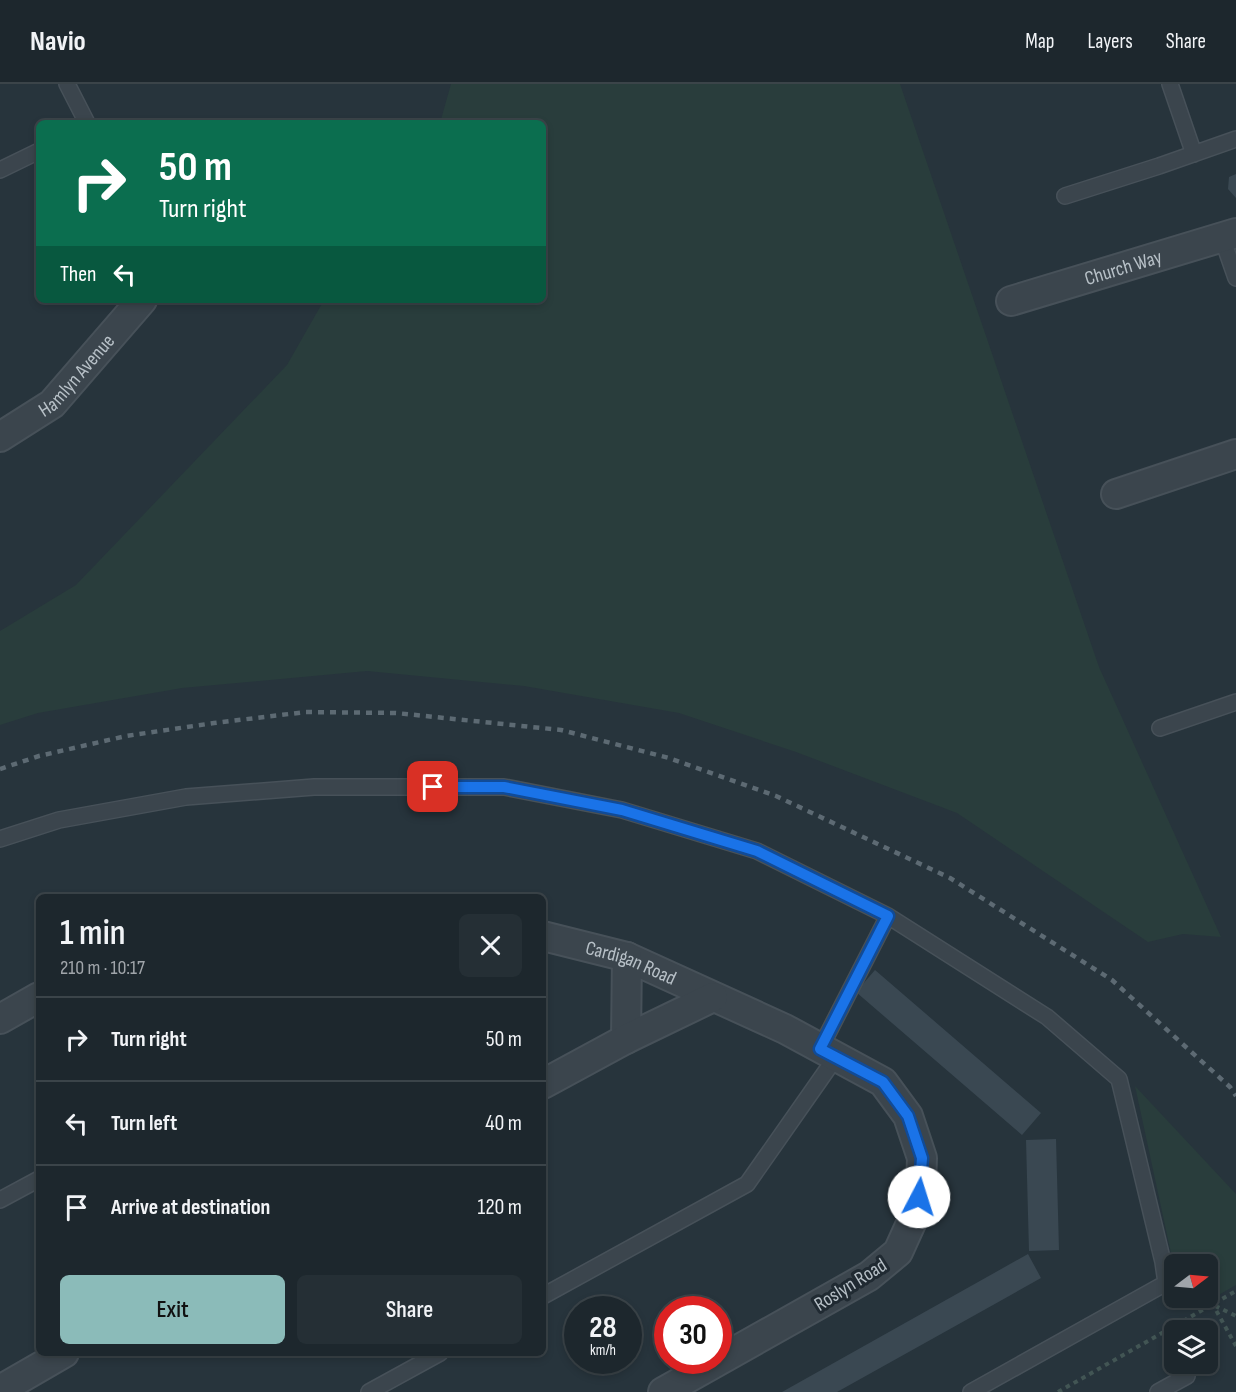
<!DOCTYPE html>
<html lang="en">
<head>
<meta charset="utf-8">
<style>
	body { margin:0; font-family:"Sofia Sans Condensed",sans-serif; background:#252f35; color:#f1f3f6; height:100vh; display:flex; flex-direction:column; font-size:22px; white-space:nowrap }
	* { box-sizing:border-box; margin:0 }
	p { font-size:20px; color:#a0a5aa }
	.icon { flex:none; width:33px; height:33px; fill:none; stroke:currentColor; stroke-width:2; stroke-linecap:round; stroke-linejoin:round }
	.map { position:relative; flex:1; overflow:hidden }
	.drawer { position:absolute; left:36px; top:810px; width:510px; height:462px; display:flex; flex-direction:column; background:#1d272d; border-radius:9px; box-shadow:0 3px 9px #0003,0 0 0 2px #3b4449 }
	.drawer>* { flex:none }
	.hud { position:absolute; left:36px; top:36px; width:510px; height:183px; border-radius:9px; box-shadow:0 3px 9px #0003,0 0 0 2px #3b4449; background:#0b6e4f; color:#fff; overflow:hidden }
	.needle { width:39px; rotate:74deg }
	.buttons { position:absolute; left:1164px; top:1170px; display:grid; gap:12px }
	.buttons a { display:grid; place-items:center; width:54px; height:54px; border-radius:9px; background:#1d272d; box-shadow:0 3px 9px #0003,0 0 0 2px #3b4449; font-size:30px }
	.speed { position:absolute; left:564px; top:1212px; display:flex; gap:12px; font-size:30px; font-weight:700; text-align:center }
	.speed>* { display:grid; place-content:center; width:78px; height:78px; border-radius:50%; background:#1d272d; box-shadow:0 3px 9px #0003,0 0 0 2px #3b4449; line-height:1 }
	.speed small { font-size:15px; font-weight:400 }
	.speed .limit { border:9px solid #d22; background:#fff; color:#111 }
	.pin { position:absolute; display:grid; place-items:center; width:51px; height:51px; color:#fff; margin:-26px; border-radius:12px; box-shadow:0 3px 9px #0006 }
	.me { position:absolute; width:66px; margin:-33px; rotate:5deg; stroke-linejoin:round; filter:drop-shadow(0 0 4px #0008) }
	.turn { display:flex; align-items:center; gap:21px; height:126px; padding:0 24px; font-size:27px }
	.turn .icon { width:78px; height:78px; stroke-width:2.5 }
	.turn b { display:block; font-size:42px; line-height:51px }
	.then { display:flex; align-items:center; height:57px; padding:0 24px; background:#0003; gap:12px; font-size:22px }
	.round { display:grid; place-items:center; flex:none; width:63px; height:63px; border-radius:9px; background:#252f35 }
	.head { display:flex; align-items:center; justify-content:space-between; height:102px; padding:0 24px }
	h1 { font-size:36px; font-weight:600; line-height:45px }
	.button { display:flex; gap:12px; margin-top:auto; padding:12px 24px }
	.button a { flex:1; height:69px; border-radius:9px; background:#8bbbb9; color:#111; font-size:24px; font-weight:600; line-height:69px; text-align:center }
	.button a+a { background:#252f35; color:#f1f3f6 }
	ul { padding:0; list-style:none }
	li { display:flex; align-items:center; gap:18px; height:84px; padding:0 24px; border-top:2px solid #3b4449 }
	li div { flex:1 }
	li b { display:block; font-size:22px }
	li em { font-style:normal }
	header { display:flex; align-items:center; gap:36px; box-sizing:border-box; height:84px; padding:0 30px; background:#1d272d; border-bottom:2px solid #3b4449 }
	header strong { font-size:28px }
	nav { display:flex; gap:33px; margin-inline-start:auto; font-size:21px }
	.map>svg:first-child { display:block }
	.green { fill:#293d3c }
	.building { fill:#3a4852 }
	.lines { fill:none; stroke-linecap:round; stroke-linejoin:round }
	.service-casing { stroke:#475159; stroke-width:18 }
	.minor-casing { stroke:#475159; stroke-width:32 }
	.path { stroke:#425554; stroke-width:4; stroke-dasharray:4.5 4.5; stroke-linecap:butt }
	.service { stroke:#3b454d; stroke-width:15 }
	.minor { stroke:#3b454d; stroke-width:28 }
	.rail { stroke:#5d6a73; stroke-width:4.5; stroke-dasharray:6 6; stroke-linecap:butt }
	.route-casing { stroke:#114b97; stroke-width:15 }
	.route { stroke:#1a73e8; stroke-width:10 }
	.labels { text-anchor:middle; stroke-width:6; stroke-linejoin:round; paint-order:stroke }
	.street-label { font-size:20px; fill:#b7c0c7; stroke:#202a32 }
</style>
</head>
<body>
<header>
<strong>Navio</strong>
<nav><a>Map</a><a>Layers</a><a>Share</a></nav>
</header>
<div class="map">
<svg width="1236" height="1308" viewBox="0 0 1236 1308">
	<rect width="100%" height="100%" fill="#27343c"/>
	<path class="green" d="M451,0H900L1099,583L1221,853L1183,850L1148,858L957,729L796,668L679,629L524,602L367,587L182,604L38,629L0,641V547L76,501L287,281L324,216H543V39H440Z
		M1135,1002L1236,1110V1201L1215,1213L1208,1211V1180H1174V1183Z"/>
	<path class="building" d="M1236,90V114L1228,105L1229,93Z
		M875,886L1041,1029L1022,1051L856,908Z
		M1056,1055L1059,1166L1029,1167L1026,1056Z
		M1028,1170L1041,1194L993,1221L837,1308H782Z"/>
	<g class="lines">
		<g class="service-casing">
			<path id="service" d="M67,0L87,39
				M1170,0L1194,70
				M0,86L39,67
				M1065,112L1159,82L1236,55
				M1222,154L1236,194
				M1160,644L1236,618
				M0,755L59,736L186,713L314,703H504L622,726L757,767L888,832L1047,933L1119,995L1163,1178L1166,1199L971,1308
				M820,965L888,832
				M0,1116L39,1095
				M543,1212L747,1100L836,973
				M369,1308L440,1269
				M1158,1308L1187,1292"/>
		</g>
		<g class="minor-casing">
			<g id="minor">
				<path id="s1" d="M1011,217L1236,149"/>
				<path id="s2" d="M0,353L52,320L142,216"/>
				<path d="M1116,410L1236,370"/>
				<path id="s3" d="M543,852L627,873L785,945L883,998L908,1032L922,1074L921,1100L917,1126L898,1168L869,1192L663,1308"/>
				<path d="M0,935L39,913"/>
				<path d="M626,955L627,873"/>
				<path d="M543,1000L626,955L713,913"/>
				<path d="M0,1306L64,1269"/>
			</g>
		</g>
		<path class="path" d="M1199,1214L1236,1232
			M1212,1219L1236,1262
			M1058,1308L1236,1207"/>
		<use href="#service" class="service"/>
		<use href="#minor" class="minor"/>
		<path class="rail" d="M0,685L39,672L126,652L214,639L306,628L396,629L561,646L669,674L776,712L950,794L1112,896L1230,1003L1236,1012"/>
	</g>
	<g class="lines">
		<g class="route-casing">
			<path id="route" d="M433,703H504L622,726L757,767L888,832L820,965L883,998L908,1032L922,1074L919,1113"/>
		</g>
		<use href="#route" class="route"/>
	</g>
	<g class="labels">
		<g class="street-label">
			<text dy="7" stroke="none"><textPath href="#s1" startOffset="117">Church Way</textPath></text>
			<text dy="7" stroke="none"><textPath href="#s2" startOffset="99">Hamlyn Avenue</textPath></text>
			<text dy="7" stroke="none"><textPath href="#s3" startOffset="92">Cardigan Road</textPath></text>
			<text transform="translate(850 1200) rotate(-32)" y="7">Roslyn Road</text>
		</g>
	</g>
</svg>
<div class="buttons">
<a><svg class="needle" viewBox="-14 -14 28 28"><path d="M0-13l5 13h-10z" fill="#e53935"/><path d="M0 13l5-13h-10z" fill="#a0a5aa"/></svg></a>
<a><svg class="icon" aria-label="layers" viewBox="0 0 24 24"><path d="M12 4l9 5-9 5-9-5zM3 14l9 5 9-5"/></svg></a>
</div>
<div class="speed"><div>28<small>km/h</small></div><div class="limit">30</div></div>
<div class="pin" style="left:433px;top:703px;background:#d93025"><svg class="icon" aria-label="arrive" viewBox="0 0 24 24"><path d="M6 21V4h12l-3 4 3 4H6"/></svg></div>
<svg class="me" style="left:919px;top:1113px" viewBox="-20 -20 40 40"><circle r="19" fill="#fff"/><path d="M0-13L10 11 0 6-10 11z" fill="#1a73e8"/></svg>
<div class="hud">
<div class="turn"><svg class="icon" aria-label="right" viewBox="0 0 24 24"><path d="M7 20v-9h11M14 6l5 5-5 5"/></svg><div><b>50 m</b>Turn right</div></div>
<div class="then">Then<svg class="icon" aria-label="left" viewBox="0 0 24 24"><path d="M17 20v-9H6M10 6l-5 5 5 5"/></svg></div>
</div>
<section class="drawer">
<div class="head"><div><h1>1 min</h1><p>210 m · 10:17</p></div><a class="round"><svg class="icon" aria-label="close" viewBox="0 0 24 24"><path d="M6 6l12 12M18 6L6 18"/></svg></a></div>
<ul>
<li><svg class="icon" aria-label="right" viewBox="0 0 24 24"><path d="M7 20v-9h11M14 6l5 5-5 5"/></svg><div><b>Turn right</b></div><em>50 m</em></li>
<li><svg class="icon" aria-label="left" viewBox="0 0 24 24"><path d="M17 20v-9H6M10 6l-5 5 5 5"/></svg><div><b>Turn left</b></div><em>40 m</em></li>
<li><svg class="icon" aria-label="arrive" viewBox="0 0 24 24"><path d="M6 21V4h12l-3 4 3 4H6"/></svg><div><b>Arrive at destination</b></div><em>120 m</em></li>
</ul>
<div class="button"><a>Exit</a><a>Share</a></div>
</section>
</div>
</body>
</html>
